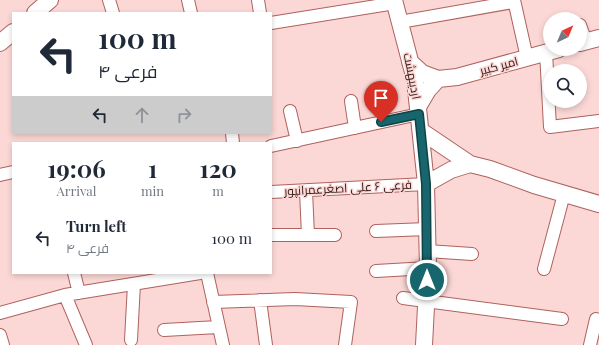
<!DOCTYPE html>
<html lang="en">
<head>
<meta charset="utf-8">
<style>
	body { margin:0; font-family:"Playfair Display",Cairo,serif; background:#f2f2f3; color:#1f2937; height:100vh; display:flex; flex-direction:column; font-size:15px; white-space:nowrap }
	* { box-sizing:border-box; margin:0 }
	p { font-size:13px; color:#747a83 }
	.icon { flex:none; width:22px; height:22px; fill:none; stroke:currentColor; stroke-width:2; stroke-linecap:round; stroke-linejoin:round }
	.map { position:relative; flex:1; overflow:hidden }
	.drawer { position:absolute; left:12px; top:142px; width:260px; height:132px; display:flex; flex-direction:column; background:#fff; border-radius:0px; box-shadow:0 2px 6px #0003 }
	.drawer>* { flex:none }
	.top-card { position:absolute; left:12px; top:12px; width:260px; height:122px; border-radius:0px; box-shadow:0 2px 6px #0003; background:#fff; color:#1f2937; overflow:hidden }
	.needle { width:26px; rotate:44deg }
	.fabs { position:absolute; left:543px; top:12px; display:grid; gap:8px }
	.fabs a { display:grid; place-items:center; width:44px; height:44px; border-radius:50%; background:#fff; box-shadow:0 2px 6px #0003; font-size:20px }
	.pin { position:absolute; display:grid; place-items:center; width:34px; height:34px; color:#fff; margin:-41px -17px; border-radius:50% 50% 50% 0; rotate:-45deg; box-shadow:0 0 4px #0007 }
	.pin .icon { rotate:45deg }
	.me { position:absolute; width:44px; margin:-22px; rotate:0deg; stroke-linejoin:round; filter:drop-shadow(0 0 3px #0008) }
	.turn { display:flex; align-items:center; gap:14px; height:84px; padding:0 20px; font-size:18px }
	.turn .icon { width:52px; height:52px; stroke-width:2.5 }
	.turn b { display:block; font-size:28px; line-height:34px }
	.lanes { display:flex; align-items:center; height:38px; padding:0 20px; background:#0003; justify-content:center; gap:20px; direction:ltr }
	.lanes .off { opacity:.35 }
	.eta { display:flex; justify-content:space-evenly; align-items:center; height:68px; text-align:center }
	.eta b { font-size:24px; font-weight:700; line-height:28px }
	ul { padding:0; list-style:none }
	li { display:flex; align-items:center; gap:12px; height:56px; padding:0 20px }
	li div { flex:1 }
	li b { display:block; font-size:15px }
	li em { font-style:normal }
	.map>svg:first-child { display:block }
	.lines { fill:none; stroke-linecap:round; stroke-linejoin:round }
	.street-casing { stroke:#ae625d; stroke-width:14 }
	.secondary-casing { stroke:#ae625d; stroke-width:18 }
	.street { stroke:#fff; stroke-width:12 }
	.secondary { stroke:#fff; stroke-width:16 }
	.route-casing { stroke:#104247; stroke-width:10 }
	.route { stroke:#18666d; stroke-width:7 }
	.labels { text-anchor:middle; stroke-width:3; stroke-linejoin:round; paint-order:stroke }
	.street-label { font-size:12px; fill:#331413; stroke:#fbd8d5 }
</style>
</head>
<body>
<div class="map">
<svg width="599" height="345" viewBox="0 0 599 345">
	<rect width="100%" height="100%" fill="#fbd8d5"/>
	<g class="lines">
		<g class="street-casing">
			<path id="street" d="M109,0L113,13
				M188,0L191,13
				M258,0L260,13
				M514,0L527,58
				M400,22L513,2
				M271,23L395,3
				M580,25L586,42
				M546,52L550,127L599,121
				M351,101L355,128
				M290,111L297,141
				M232,133L233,143
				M271,146L419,114
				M0,175L13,172
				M306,191L308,235H335
				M271,192L426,184
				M376,231L427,229
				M271,235H308
				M427,251L472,254
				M544,269L564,194
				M376,271L428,268
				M74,273L79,293
				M207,273L223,345
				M65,295L86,345
				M403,298L562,319
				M260,300L266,345
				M213,302L295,299L351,302L345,345
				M0,313L65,295L200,273
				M164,330L218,327
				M0,335L3,345
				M131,340L134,284
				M590,345L596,319"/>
		</g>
		<g class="secondary-casing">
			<path id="secondary" d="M394,0L415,80L426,184L428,268L424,345
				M35,13L50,0
				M0,43L13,32
				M580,43L599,38
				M410,62L422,73L438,79L428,90L418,107
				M438,79L457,77L559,49
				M421,131L470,164L490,169L534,185L599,204
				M426,184L451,170L470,164"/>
		</g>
		<use href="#street" class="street"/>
		<use href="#secondary" class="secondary"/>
	</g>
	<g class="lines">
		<g class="route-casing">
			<path id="route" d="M381,122L419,114L426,184L427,280"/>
		</g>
		<use href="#route" class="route"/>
	</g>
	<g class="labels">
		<g class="street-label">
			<text transform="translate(499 66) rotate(-15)" y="4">امیر کبیر</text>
			<text transform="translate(412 76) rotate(79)" y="4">اردیبهشت</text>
			<text transform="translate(348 188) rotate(-3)" y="4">فرعی ۶ علی اصغرعمرانپور</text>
		</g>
	</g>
</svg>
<div class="fabs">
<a><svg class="needle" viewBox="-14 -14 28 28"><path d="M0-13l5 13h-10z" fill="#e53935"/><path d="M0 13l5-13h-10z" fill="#747a83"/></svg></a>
<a><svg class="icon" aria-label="search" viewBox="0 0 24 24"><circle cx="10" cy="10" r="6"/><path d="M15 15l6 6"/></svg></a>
</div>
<div class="pin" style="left:381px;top:122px;background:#d93025"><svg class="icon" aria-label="arrive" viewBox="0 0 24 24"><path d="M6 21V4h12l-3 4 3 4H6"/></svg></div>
<svg class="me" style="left:427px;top:280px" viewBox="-20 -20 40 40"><circle r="17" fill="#18666d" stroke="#fff" stroke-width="3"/><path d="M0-11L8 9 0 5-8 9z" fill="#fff"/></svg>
<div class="top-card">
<div class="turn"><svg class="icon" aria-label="left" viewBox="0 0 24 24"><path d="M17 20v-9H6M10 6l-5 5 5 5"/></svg><div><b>100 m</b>فرعی ۴</div></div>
<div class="lanes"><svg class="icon" aria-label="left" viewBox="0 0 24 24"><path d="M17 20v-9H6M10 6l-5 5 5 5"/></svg><svg class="icon off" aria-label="ahead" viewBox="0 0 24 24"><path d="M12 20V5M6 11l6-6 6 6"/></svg><svg class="icon off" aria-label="right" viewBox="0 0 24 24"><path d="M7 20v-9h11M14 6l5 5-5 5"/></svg></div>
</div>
<section class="drawer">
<div class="eta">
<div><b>19:06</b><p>Arrival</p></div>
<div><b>1</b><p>min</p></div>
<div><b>120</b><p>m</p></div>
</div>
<ul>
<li><svg class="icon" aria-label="left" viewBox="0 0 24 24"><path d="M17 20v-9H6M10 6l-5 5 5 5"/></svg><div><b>Turn left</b><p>فرعی ۴</p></div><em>100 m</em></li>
</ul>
</section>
</div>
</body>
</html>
